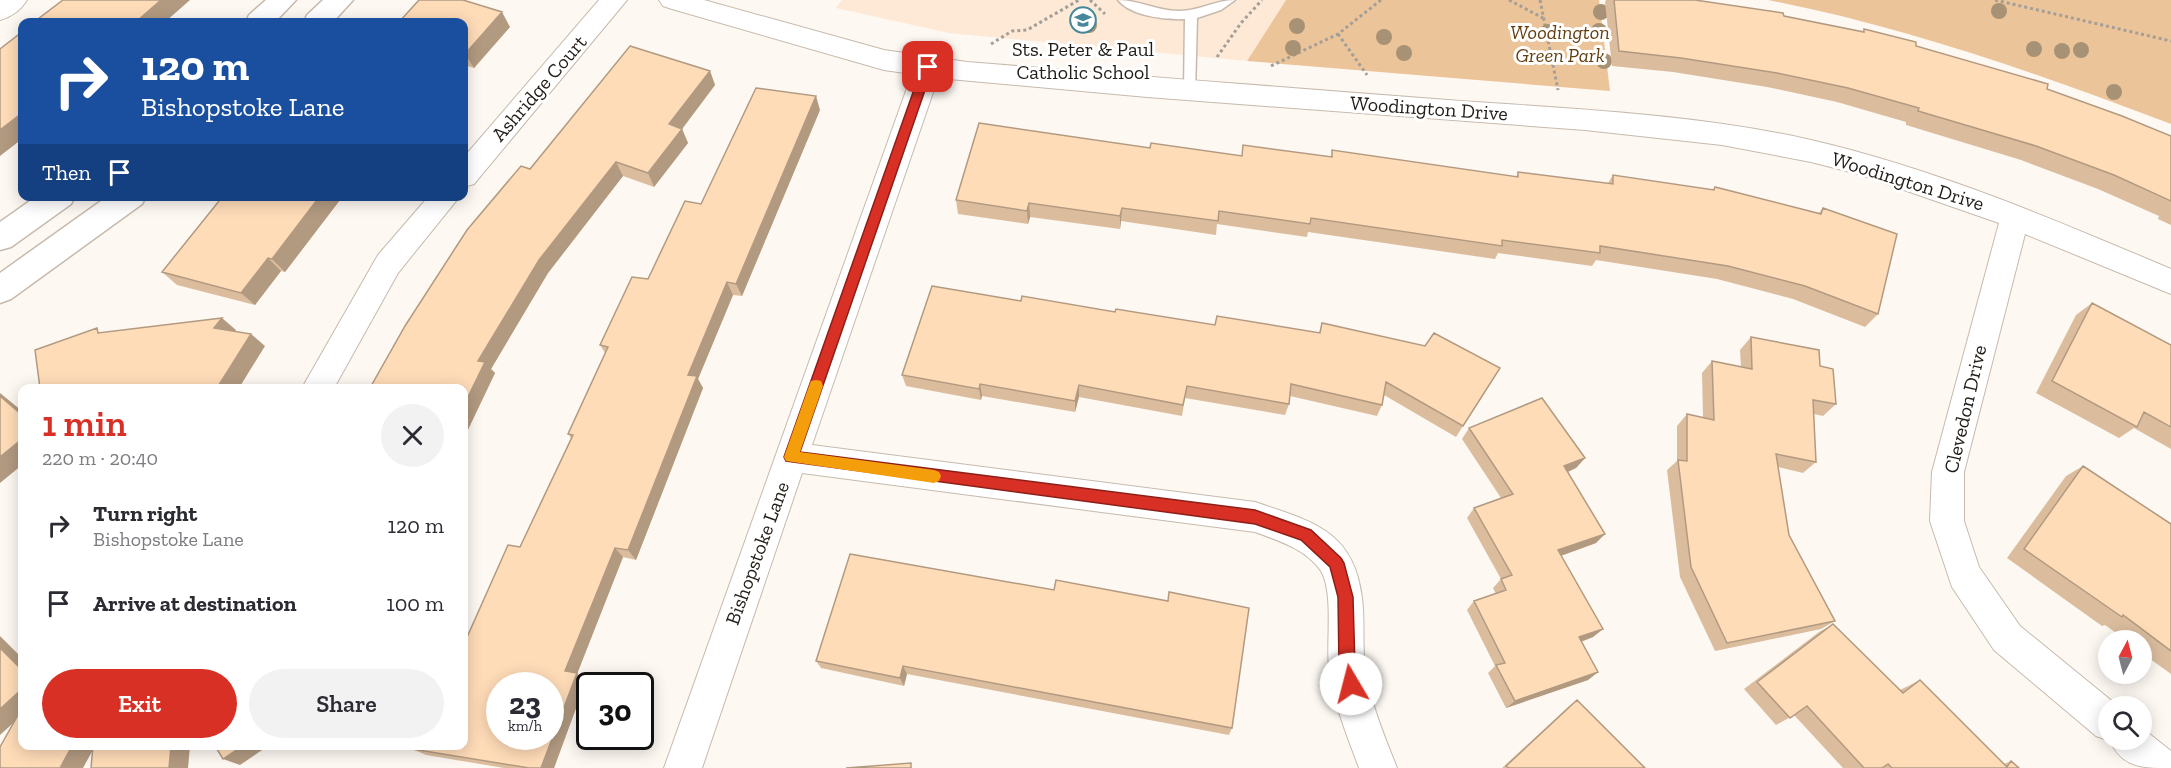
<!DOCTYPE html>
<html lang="en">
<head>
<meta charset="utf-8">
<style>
	body { margin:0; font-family:"Zilla Slab",serif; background:#f2f2f3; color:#2b2b33; height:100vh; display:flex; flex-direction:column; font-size:22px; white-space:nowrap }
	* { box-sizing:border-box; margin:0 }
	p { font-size:20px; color:#7c7c81 }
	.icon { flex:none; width:33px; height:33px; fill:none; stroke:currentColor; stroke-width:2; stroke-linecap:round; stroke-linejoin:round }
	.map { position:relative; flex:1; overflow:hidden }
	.panel { position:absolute; left:18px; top:384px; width:450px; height:366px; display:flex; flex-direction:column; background:#fff; border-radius:12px; box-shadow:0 3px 15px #0003 }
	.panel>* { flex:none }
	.hud { position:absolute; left:18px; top:18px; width:450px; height:183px; border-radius:12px; box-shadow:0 3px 15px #0003; background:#1a4fa0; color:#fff; overflow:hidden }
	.needle { width:39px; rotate:7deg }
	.controls { position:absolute; left:2098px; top:630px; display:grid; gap:12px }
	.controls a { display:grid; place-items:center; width:54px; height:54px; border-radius:50%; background:#fff; box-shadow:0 3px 15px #0003; font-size:30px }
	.speed { position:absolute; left:486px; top:672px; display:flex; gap:12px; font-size:30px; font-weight:700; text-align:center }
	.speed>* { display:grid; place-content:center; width:78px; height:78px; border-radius:50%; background:#fff; box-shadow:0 3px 15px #0003; line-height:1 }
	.speed small { font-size:15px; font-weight:400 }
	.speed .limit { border:3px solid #111; border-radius:9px; background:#fff; color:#111 }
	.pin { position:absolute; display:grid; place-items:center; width:51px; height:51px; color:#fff; margin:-26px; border-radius:12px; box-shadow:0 3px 9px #0006 }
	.me { position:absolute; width:66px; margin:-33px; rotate:352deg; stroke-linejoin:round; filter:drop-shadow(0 0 4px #0008) }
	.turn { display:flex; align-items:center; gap:21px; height:126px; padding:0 24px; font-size:27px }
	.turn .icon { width:78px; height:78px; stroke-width:2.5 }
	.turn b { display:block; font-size:42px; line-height:51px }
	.then { display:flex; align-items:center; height:57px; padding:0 24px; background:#0003; gap:12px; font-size:22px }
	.round { display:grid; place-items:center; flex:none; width:63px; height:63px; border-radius:32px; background:#f2f2f3 }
	.head { display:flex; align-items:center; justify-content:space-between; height:102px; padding:0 24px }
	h1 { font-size:36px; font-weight:600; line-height:45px; color:#d93025 }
	.primary-button { display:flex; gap:12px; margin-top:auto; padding:12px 24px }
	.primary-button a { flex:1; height:69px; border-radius:36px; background:#d93025; color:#fff; font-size:24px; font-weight:600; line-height:69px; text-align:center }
	.primary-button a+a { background:#f2f2f3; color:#2b2b33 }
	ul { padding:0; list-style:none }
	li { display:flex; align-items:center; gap:18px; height:78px; padding:0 24px }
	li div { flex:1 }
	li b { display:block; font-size:22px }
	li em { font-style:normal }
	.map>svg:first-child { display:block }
	.built { fill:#fde9d6 }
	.green { fill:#ecc499 }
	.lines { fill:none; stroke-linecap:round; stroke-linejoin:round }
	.service-casing { stroke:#c7baad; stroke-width:3 }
	.minor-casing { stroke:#c7baad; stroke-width:2 }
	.tertiary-casing { stroke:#c7baad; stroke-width:3 }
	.path { stroke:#a39e98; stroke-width:3; stroke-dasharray:3 3; stroke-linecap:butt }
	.service { fill:#fff; fill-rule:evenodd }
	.minor { fill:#fff; fill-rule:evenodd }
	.tertiary { fill:#fff; fill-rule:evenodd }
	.tree { fill:#a89275 }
	.wall { fill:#dbbd9e }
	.shaded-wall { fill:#b29a81 }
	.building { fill:#ffdcb8; stroke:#b29a81; stroke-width:1.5; fill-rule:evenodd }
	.route { fill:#d93025; stroke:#8d1f18; stroke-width:1.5 }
	.slow { fill:#f59e0b }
	.labels { text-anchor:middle; stroke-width:6; stroke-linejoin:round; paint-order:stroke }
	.park-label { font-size:20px; font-style:italic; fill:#633e0e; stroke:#fff }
	.poi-label { font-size:20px; fill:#211c17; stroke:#fff }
	.street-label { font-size:20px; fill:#211c17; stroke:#fff }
</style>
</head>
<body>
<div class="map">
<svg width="2171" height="768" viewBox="0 0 2171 768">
	<rect width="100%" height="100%" fill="#fdf8f2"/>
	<path class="built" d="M842,0H1286L1247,61L949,33L836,8Z"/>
	<path class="green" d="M1286,0H1599L1610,91L1247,61Z
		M1768,0H2171V124C2039,74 1907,27 1768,0Z"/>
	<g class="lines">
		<g class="service-casing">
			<path id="service" d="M1118,0C1139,0 1157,11 1179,11C1200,11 1215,0 1235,0L1221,10L1197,18L1195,93L1190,95L1184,90L1185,19C1165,20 1131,16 1118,0Z"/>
		</g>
		<g class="minor-casing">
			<path id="minor" d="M0,0H27C21,10 11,17 0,20Z
				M599,0H627L474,184L464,187V157Z
				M659,0H704L884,50L967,62C1127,75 1288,88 1448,100C1569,109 1692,113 1811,140C1936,169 2053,219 2171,269V294L2025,234L1964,472V521L1979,567L2020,626L2118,706H2109V740H2142V728L2171,751V768C2142,768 2123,768 2110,741L2096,736L1994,650L1952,587L1930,521L1932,472L1999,223L1858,174L1811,162L1722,145L1585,130L1147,97L938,78L812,445L1255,502C1311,521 1354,530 1362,598C1365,621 1362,645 1365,667C1370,702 1384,735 1397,768H1359C1347,735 1333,702 1329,667C1326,642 1334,593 1321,571C1306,549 1279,541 1255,532L802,473L702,768H664L912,74L884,70L672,9L663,6Z
				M429,196H460L398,273L334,388H302L378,255Z"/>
		</g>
		<g class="tertiary-casing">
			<path id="tertiary" d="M266,0H296L275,22H246L249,15Z
				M323,0H353L333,22H304L307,15Z
				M37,196H75L71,204L11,247L0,250V222Z
				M108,196H146L142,204L11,299L0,303V273Z"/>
		</g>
		<path class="path" d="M1090,0L1105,14
			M1509,0L1543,18
			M1540,0L1558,90
			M1995,0L2171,41
			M1338,34L1367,75
			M991,44L1012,31L1027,30L1079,0
			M1217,57L1241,23L1262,0
			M1271,66L1338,34L1381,0"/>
		<use href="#service" class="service"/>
		<use href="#minor" class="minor"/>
		<use href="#tertiary" class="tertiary"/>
	</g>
	<g class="tree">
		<circle cx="1999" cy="11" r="8"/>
		<circle cx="1601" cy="12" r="8"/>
		<circle cx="1089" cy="25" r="8"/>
		<circle cx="1297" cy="26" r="8"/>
		<circle cx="1599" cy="31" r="8"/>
		<circle cx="1548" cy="32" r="8"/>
		<circle cx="1384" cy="37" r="8"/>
		<circle cx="1293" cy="48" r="8"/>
		<circle cx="2034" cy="49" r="8"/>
		<circle cx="2081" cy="50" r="8"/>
		<circle cx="2062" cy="51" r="8"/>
		<circle cx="1404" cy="53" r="8"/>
		<circle cx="1604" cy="61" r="8"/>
		<circle cx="2114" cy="92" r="8"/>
	</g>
	<path class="wall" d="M1606,0H1695L1784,16L1862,32L1864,29L2047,89L2171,136V225L2158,219L2159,216L2098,189L2021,160L1906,125V122L1837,102L1767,87L1673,72L1612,66L1605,2Z
		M464,22L510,27L474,68L464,65V66Z
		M710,71L715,85L682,129L688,143L654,187L623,176L548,273L491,369L495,373L464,438V388L530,169Z
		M820,110L742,296L733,295L698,379L703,388L636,560L623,557L577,674L586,681L554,768H504L426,755L412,749L520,547L571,438L568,434L605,353L600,345L701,204Z
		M1150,148L1241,156H1331L1332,150L1516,177L1518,172L1608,183L1613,175L1712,190L1715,187L1819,213L1823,208L1878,314L1865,327L1793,299L1717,279L1596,260L1592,266L1498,253L1495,259L1308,232L1307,237L1217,224L1216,235L1121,221L1120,229L1030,217L1028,224L958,214L956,200Z
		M223,196H347L343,201L340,200L285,272L281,271L255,305L177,285L162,272Z
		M2092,303L2171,345V449L2134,428L2119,438L2036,393L2076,315Z
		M1115,312L1215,325L1319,333L1322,323L1500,368L1456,437L1384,395L1382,405L1377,416L1290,396L1289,404L1285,415L1185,398L1182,416L1079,397L1075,412L982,396L981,400L906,386L902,375Z
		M1751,337L1820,366L1836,404L1823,416L1814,414L1816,462L1803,473L1778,467L1789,535L1835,621L1821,629L1715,651L1680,577L1667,470L1677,461V426L1687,414L1703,418L1702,373L1712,361L1741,367L1740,350Z
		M1469,428L1585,458L1576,468L1568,472L1596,543L1561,556L1603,629L1593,637L1581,642L1598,672L1588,680L1506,708L1488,673L1495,666L1467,610L1474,601L1496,594L1493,588L1501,579L1467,518L1474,508L1501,498L1462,439Z
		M2083,466L2171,524V674L2142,653V640H2126L2105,625L2102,626L2007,558L2066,476Z
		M850,554L1232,728L1229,735L907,674L904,686L821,668L816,661Z
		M1833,624L1900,690L1920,680L2004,764L2011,761L2019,768H1843L1794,715L1776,725L1744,689L1819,632Z
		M1577,700L1645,768H1502L1568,707Z"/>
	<path class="shaded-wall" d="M161,0H190L165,22H138L137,21Z
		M502,12L510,27L474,68L465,54Z
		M710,71L715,85L682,129L688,143L654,187L648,173L669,124Z
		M816,96L820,110L742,296L736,284Z
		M22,113V139L0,156V130Z
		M616,162L623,176L548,273L491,369L495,373L464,438V405L478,361L539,260Z
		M320,196H337L340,200L285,272L272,259Z
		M340,196H347L343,201Z
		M1029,203L1030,217L1028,224L1027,211Z
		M1122,208L1121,221L1120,229V216Z
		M268,258L281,271L255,305L241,293Z
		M727,282L733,295L698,379L703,388L636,560L628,550L688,375Z
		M222,318L236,330L228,340L214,328Z
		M251,334L265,346L239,388H217Z
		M980,384L982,396L981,400L979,389Z
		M1079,385V397L1075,412V401Z
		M0,393L22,411V415L0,396Z
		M22,439V465L0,483V457Z
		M1585,458L1576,468L1556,477L1564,466Z
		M1605,534L1596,543L1549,560L1558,550Z
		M615,548L623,557L577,674L586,681L554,768H541L565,671Z
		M1603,629L1593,637L1569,646L1579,637Z
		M0,636L22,658V670L0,648Z
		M903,666L907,674L904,686L900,678Z
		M1598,672L1588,680L1506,708L1515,701Z
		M22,689V715L0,735V709Z
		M72,746H95L83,768H60Z
		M171,746H190L188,768H169Z
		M242,746H268L240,765L223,759Z"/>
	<path class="building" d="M63,0H161L137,21L130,19L126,22H34Z
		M419,0H463L502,12L465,54L464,53V22H399Z
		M1614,0H1695L1783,13L1784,16L1864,32V29L1916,42V46L2048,84L2047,89L2122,116L2171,136V201L2114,175L2036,146L1918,111L1919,108L1848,88L1777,73L1681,58L1619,51Z
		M22,32V113L0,130V49Z
		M630,46L710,71L669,124L682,129L648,173L616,162L539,260L478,361L485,362L464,405V388H370L405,326L467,230L521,166L530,169Z
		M756,88L816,96L736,284L727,282L688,375L697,376L628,550L615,548L565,671L577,673L541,768H529L412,749L414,746H464V644L508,545L520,547L573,435L568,434L608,347L600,345L632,277L648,279L685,201L701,204ZM500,686H550V736H500Z
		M979,123L1150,148L1151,143L1242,156L1243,145L1332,157V150L1518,177V172L1613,184V175L1714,190L1715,187L1821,214L1823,208L1897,234L1878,314L1805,286L1728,266L1600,246V253L1502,240V246L1311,218L1310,224L1219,211L1218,221L1122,208L1120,216L1029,203L1027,211L956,200Z
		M223,196H320L272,259L268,258L241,293L162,272Z
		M932,286L1021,301L1022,296L1115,312L1116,309L1215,325L1217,316L1320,333L1322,323L1425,346L1434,333L1500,368L1463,426L1386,382L1382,405L1291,384L1289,404L1187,386L1183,405L1079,385L1075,401L980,384L979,389L902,375Z
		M2092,303L2171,345V427L2144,412L2137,427L2052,381Z
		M222,318L214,328L251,334L217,388H40L35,350L97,328L98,333Z
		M1751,337L1819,350L1820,366L1833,369L1836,404L1813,400L1816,462L1776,454L1789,535L1835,621L1727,643L1691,567L1678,460L1687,461V414L1714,420L1712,361L1752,369Z
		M0,396L22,415V439L0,457Z
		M1542,398L1585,458L1564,466L1605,534L1558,550L1603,629L1579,637L1598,672L1515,701L1496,665L1505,663L1474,601L1506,590L1501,579L1512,575L1474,508L1513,494L1469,428Z
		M2083,466L2171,524V651L2123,615L2122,617L2024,549Z
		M850,554L1054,590L1056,580L1168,601L1169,592L1249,608L1232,728L903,666L900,678L816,661Z
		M1833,624L1903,693L1920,680L2007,767L2011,761L2019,768H1892L1888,764L1882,768H1864L1807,706L1790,718L1757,682Z
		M0,648L22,670V689L0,709Z
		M1577,700L1645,768H1509L1506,766Z
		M22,708V746H72L60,768H0V747Z
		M93,746H171L169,768H91Z
		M215,746H242L223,759Z
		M911,763V768H846Z"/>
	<path class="route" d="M928,63L933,67L800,452L1255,510L1311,530L1341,558L1344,563L1353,597L1355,667L1359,684L1356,690L1351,692L1345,690L1339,667L1338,597L1330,567L1301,540L1255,524L786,461L784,457L922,67Z"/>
	<path class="slow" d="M816,380L821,381L823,386L800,452L934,470L939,472L941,476L939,481L934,483L786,461L784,457L809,386L811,381Z"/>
	<defs>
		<g id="school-ring" transform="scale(1.35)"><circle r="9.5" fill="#fff" stroke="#46879a" stroke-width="1.5"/><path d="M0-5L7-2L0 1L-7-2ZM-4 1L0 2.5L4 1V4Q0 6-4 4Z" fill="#46879a"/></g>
	</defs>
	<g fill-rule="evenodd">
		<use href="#school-ring" x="1083" y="20"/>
	</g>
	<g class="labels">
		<g class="park-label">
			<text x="1560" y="39">Woodington<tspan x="1560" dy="23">Green Park</tspan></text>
		</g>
		<g class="poi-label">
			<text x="1083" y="56">Sts. Peter &amp; Paul<tspan x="1083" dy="23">Catholic School</tspan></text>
		</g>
		<g class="street-label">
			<text transform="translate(539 88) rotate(-49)" y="7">Ashridge Court</text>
			<text transform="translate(1429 108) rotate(4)" y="7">Woodington Drive</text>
			<text transform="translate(1908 181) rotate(17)" y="7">Woodington Drive</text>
			<text transform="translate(1965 409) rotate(-77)" y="7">Clevedon Drive</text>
			<text transform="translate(757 553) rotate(-70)" y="7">Bishopstoke Lane</text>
		</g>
	</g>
</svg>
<div class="controls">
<a><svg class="needle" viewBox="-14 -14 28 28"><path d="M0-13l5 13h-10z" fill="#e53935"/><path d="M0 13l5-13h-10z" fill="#7c7c81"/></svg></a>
<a><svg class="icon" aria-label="search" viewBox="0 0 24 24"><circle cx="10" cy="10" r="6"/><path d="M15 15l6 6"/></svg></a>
</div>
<div class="speed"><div>23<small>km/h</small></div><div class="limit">30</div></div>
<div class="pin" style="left:928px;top:67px;background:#d93025"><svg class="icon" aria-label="arrive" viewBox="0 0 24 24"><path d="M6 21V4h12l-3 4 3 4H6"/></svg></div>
<svg class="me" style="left:1351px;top:684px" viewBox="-20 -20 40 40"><circle r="19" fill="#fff"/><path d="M0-13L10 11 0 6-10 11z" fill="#d93025"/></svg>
<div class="hud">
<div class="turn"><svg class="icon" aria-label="right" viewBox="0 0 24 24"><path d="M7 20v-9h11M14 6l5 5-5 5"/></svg><div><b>120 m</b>Bishopstoke Lane</div></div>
<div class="then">Then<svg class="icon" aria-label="arrive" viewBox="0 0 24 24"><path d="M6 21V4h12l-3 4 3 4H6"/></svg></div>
</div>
<section class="panel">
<div class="head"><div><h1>1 min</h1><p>220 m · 20:40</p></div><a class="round"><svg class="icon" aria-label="close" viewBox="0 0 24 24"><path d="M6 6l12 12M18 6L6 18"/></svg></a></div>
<ul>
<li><svg class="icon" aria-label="right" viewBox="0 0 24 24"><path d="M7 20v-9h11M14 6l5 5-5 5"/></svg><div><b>Turn right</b><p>Bishopstoke Lane</p></div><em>120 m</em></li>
<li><svg class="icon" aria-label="arrive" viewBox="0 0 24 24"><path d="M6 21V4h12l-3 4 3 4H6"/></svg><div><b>Arrive at destination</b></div><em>100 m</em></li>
</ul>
<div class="primary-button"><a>Exit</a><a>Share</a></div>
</section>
</div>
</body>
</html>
